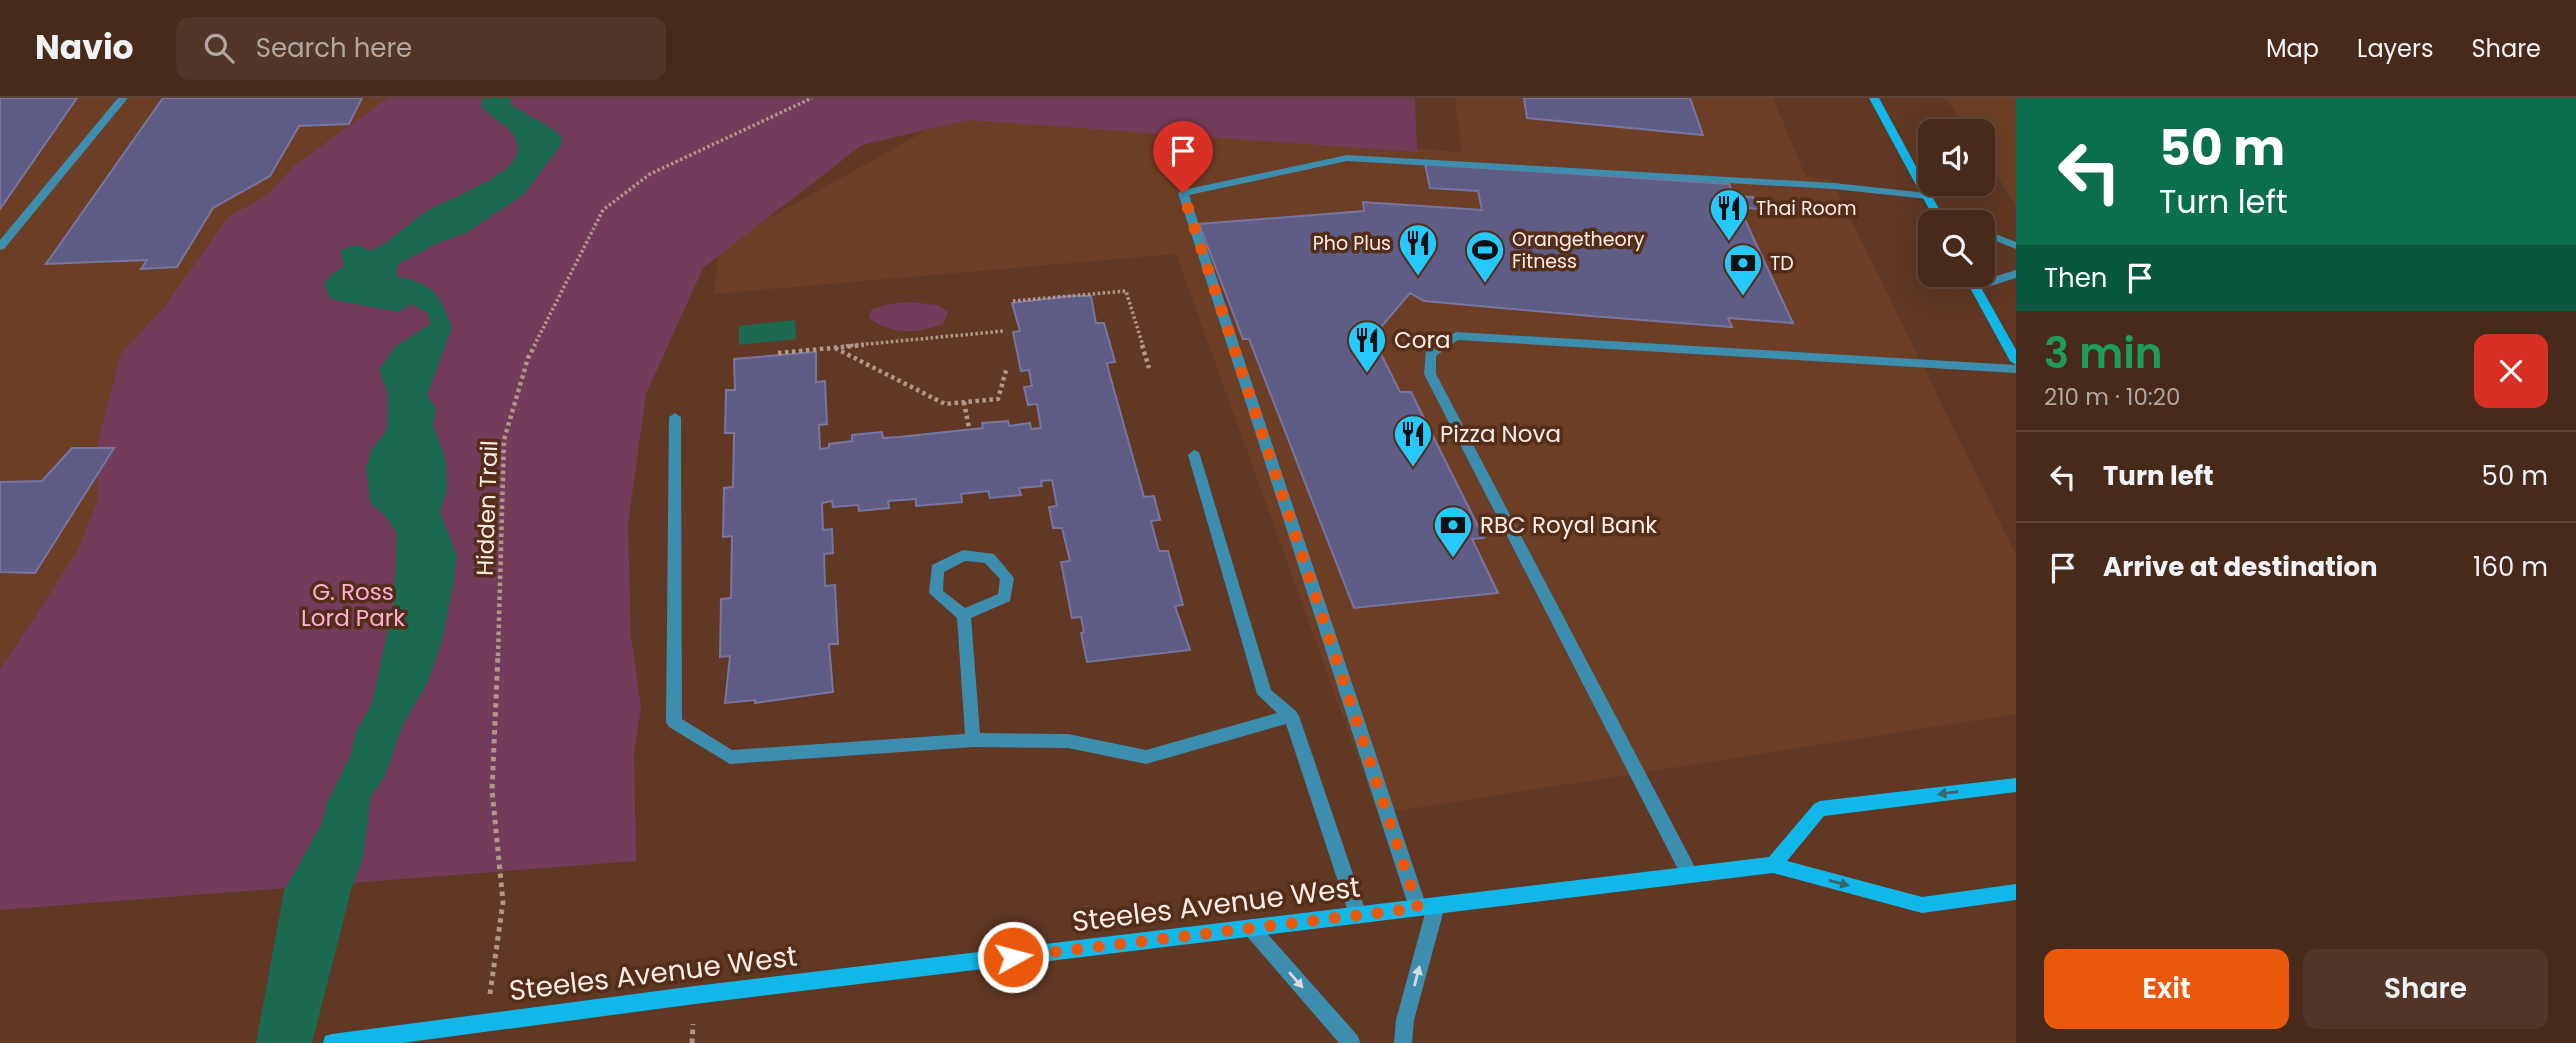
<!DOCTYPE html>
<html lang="en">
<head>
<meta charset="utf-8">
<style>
	body { margin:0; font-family:Poppins,sans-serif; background:#523628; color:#f1f3f6; height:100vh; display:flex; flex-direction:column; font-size:26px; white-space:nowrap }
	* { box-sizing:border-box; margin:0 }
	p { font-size:23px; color:#b1a7a3 }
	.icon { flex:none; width:38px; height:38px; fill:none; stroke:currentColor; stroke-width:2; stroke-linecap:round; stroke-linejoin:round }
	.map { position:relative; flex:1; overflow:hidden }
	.panel { display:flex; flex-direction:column; background:#482a1b; width:560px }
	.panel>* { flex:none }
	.guide { background:#0b6e4f; color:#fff; overflow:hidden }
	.buttons { position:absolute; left:1918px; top:21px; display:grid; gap:14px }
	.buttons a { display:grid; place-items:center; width:77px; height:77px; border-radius:14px; background:#482a1b; box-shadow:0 7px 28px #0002,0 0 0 2px #60463a; font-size:35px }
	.pin { position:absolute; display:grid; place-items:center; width:60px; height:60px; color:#fff; margin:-72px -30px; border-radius:50% 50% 50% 0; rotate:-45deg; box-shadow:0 0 7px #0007 }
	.pin .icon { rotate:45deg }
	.me { position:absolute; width:77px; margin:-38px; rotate:83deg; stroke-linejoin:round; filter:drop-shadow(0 0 5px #0008) }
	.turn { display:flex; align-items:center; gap:24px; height:147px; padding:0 28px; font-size:32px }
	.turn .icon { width:91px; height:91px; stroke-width:2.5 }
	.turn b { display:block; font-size:49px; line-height:60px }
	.then { display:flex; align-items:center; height:66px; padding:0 28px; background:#0003; gap:14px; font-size:26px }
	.round { display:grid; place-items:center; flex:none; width:74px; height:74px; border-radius:14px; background:#523628 }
	.head { display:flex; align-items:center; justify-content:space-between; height:119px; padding:0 28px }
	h1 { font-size:42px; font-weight:600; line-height:52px; color:#1e9e55 }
	.button { display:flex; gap:14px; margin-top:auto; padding:14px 28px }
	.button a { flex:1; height:80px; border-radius:14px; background:#ea580c; color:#fff; font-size:28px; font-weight:600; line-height:80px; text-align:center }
	.button a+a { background:#523628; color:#f1f3f6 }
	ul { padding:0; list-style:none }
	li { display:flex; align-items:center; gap:21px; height:91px; padding:0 28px; border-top:2px solid #60463a }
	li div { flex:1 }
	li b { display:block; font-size:26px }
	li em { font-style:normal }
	header { display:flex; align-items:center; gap:42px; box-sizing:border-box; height:98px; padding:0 35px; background:#482a1b; border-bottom:2px solid #60463a }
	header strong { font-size:33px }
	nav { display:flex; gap:38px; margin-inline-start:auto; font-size:24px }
	.search { width:490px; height:63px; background:#523628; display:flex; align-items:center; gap:18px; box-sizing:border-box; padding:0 24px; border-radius:14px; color:#b1a7a3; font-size:26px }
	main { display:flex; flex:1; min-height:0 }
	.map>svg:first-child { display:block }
	.built { fill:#6c3e26 }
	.green { fill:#743c5b }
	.water { fill:#1a6950 }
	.building { fill:#5f5c85; stroke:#7876a1; stroke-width:2 }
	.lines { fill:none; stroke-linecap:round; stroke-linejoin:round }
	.path-far2 { stroke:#b29689; stroke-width:3.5; stroke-dasharray:2.5 2.5; stroke-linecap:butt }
	.path-far1 { stroke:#b29689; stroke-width:4.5; stroke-dasharray:3.5 3.5; stroke-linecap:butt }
	.path { stroke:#b29689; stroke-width:5; stroke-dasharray:4.5 4.5; stroke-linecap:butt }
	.service { fill:#3d8eae; fill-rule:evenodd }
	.secondary { fill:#12b7e9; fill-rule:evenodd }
	.oneway { fill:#3a646c }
	.oneway2 { fill:#d7dbdc }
	.route { stroke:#ea580c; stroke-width:12; stroke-dasharray:0 21.6 }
	.labels { text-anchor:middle; stroke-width:7; stroke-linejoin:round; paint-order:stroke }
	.far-poi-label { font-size:19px; fill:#feeee7; stroke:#542d19; text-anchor:start }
	.poi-label { font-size:23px; fill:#feeee7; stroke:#542d19; text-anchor:start }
	.street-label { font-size:23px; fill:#feeee7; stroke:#542d19 }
	.park-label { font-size:23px; fill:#fdafd8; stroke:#542d19 }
	.near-street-label { font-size:28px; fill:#feeee7; stroke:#542d19 }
</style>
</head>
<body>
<header>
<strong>Navio</strong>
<div class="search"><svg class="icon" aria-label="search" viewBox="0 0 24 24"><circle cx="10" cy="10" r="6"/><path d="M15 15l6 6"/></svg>Search here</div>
<nav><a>Map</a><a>Layers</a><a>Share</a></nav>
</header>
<main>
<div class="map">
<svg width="2016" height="945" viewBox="0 0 2016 945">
	<rect width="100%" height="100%" fill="#603824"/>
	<path class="built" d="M0,0H388L382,15L135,308L0,649Z
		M1455,0H1773L1806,79L1831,81L2016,457V616L1378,716L1176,156L714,196L719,148L954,17L1462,54Z
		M1946,0H2016V107L1983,56V33H1968Z"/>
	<path class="green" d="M388,0H1415L1417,54L968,22L862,47L703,170L646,296L628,426L631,539L641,609L634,655L636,763L0,812V571L77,454L97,403L98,344L121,256L165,208L228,119L266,98L295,67Z
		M910,204L937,207L948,214L943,226C917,236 892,237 869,220L871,212L888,206Z"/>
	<path class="water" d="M483,0H511L510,6L556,33L562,40L561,47L524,96L466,135L440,144L398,166L396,178C435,187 437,193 452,229L427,298L436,311L433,326L446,363L447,391L440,414L457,458L454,483L442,543L427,586L403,626L385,678L371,698L363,760L352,789L312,945H256L284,793L322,725L327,705L351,656L355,636L372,605L394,504L397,436L387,420L370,404L366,370L371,352L387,332L388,296L379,272L396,248L430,226L428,215L411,206L399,214L335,202L329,199L324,186L329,179L344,168L341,152L357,147L371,153C392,143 405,128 424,115C444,101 527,76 517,45C512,26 490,22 481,7Z
		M795,222L796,241L739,247V228Z"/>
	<path class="building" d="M0,0H77L0,111Z
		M163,0H362L349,26L299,28L270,78L213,110L177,169L141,171L147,162L46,166Z
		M1524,0H1690L1703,37L1527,20Z
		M1425,66L1729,86L1734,98L1753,99L1759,111L1739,109L1793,225L1728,220L1732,229L1591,218L1424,203L1410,195L1381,229L1368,230L1400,294H1411L1484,440L1472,441L1498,495L1354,510L1249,241H1243L1199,126L1364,113L1363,104L1482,112L1478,93L1430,90Z
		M1070,198H1091L1096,225H1104L1115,264L1107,265L1109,274L1144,399L1154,398L1160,422L1151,423L1159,453H1168L1183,507L1175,508L1190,552L1087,564L1081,535L1084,534L1081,519L1072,520L1061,464L1070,463L1062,430H1053L1049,409L1057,408L1052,382L1041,383L1042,388L1019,390L1021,397L990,400L988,393L961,396L962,404L916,408V401L888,403L889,410L859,413L858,407L833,409L832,403L822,405L823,432L832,431L833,455L824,456L825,488L835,487L838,546H829L833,594L755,605V602L725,605L730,558L720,559L721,501L731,500L732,438L723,439L724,390L733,389L734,335H725L726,292H735L734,261L816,254V284L825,283L827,326L819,327L820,351L829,350V346L852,343V337L882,334L883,340L899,339L983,330L982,325L1008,323L1009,328L1030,325L1031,331L1041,330L1037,306L1028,307L1024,289L1032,288L1029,272L1021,273L1013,234L1020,233L1012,205Z
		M72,350H114L35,475L0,474V384L42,383Z"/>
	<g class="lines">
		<path class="path-far2" d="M1013,203L1126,193L1143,248
			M534,248L603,112L650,76L812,0
			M846,248L1004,233"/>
		<path class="path-far1" d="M1142,247L1149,270
			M835,250L945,306L998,301L1007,269
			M778,255L864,247
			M964,304L969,330
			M498,558L504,342L528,260L535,247"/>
		<path class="path" d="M490,896L503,804L492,692L498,556
			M692,945L693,926"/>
		<path class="service" d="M118,0H128L4,151L0,152V142Z
			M1347,57L1834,85L1927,95L1932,98L1927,101L1834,91L1347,63L1189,97L1427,810L1424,816L1418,818L1412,816L1409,810L1178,95L1183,92Z
			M1935,110L1965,122L1966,124H1952L1931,115L1930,113Z
			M1983,131L2016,144V151L1983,138Z
			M2016,172V180L1975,193L1969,189L1971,186Z
			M1456,234L2016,267V275L1458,242L1436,258V276L1696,771L1698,777L1696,783L1690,785L1684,783L1424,276L1426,253Z
			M675,315L681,319L682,621L732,652L965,636L957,520L929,495L932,467L963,452L994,456L1014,480L1010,503L971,520L980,635L1068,636L1146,652L1277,615L1257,596L1188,357L1194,352L1199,354L1271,592L1296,613L1299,618L1367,817L1364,823L1358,826L1352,823L1349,817L1286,626L1146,666L1068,650L973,649L730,666L669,629L666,624L669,319ZM965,463L985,465L1000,481L998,496L965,510L943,493L944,474Z
			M1436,800L1442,802L1445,808L1414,922L1412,945H1394L1396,922L1427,808L1430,802Z
			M1251,821L1257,824L1358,938L1360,945H1339L1245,836L1242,830L1245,824Z"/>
		<path class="secondary" d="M1869,0H1879L1946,124H1936Z
			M1963,177H1974L2016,252V267L2010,263Z
			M2016,680V694L1824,718L1787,763L1922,799L2016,786V802L1922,815L1773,775L695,906L402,945H323L325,938L332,936L695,888L1769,759L1814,706L1820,703Z"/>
	</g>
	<defs><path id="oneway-solid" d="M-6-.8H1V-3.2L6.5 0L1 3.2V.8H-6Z" transform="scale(1.75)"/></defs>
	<g class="oneway">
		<use href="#oneway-solid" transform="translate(1948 695) rotate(173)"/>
		<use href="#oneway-solid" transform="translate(1839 785) rotate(15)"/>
	</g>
	<g class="oneway2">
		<use href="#oneway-solid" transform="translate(1417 878) rotate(-75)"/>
		<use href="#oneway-solid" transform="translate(1296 882) rotate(49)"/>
	</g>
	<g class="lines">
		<path class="route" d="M1013,859L1418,810L1183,95"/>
	</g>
	<defs>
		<g id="restaurant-pin" transform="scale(2.0125)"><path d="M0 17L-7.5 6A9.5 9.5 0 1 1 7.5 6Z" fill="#25c9fe" stroke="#542d19"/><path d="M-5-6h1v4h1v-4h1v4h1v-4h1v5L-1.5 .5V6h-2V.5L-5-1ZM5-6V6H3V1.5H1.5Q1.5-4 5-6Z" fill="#111"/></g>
		<g id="stadium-pin" transform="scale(2.0125)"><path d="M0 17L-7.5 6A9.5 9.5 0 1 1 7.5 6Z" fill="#25c9fe" stroke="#542d19"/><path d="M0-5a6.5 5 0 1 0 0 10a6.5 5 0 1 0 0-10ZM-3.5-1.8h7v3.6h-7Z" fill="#111"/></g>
		<g id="bank-pin" transform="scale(2.0125)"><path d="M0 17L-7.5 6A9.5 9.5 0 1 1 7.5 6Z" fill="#25c9fe" stroke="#542d19"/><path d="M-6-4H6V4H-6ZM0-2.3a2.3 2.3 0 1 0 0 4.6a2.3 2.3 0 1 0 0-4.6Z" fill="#111"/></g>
	</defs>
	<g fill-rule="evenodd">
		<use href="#restaurant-pin" x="1729" y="110"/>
		<use href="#restaurant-pin" x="1418" y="145"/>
		<use href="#stadium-pin" x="1485" y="152"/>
		<use href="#bank-pin" x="1743" y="165"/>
		<use href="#restaurant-pin" x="1367" y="242"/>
		<use href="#restaurant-pin" x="1413" y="336"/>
		<use href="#bank-pin" x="1453" y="427"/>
	</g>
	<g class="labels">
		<g class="far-poi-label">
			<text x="1756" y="117">Thai Room</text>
			<text x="1512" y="148">Orangetheory<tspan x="1512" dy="22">Fitness</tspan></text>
			<text x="1391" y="152" text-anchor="end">Pho Plus</text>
			<text x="1770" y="172">TD</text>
		</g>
		<g class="poi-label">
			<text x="1394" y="250">Cora</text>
			<text x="1440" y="344">Pizza Nova</text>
			<text x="1480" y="435">RBC Royal Bank</text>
		</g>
		<g class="street-label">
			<text transform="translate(487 410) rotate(-88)" y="8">Hidden Trail</text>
		</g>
		<g class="park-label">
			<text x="353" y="502">G. Ross<tspan x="353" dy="26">Lord Park</tspan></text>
		</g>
		<g class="near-street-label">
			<text transform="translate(1216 806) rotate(-7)" y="10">Steeles Avenue West</text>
			<text transform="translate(653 875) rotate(-7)" y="10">Steeles Avenue West</text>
		</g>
	</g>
</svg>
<div class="buttons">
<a><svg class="icon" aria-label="sound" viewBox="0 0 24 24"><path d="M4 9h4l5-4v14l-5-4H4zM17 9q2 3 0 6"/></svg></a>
<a><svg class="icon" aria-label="search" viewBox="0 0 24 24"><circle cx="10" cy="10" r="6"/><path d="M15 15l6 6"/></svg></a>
</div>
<div class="pin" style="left:1183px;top:95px;background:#d93025"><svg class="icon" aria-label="arrive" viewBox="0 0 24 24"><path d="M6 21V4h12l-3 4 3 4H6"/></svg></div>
<svg class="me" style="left:1013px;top:859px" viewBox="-20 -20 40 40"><circle r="17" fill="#ea580c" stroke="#fff" stroke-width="3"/><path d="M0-11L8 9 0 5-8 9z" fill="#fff"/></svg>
</div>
<section class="panel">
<div class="guide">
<div class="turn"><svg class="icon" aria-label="left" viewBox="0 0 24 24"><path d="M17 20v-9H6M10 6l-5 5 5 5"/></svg><div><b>50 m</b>Turn left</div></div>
<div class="then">Then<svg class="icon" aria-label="arrive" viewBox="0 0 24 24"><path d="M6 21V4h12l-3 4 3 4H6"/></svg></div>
</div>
<div class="head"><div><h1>3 min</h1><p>210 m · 10:20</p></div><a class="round" style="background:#d93025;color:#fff"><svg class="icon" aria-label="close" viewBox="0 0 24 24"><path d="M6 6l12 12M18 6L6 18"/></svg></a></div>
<ul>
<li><svg class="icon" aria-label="left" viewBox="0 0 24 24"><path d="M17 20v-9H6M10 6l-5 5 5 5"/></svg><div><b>Turn left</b></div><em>50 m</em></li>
<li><svg class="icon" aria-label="arrive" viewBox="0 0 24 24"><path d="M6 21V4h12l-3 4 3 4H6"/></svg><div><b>Arrive at destination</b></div><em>160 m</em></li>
</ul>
<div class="button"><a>Exit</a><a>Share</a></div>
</section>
</main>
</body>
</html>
